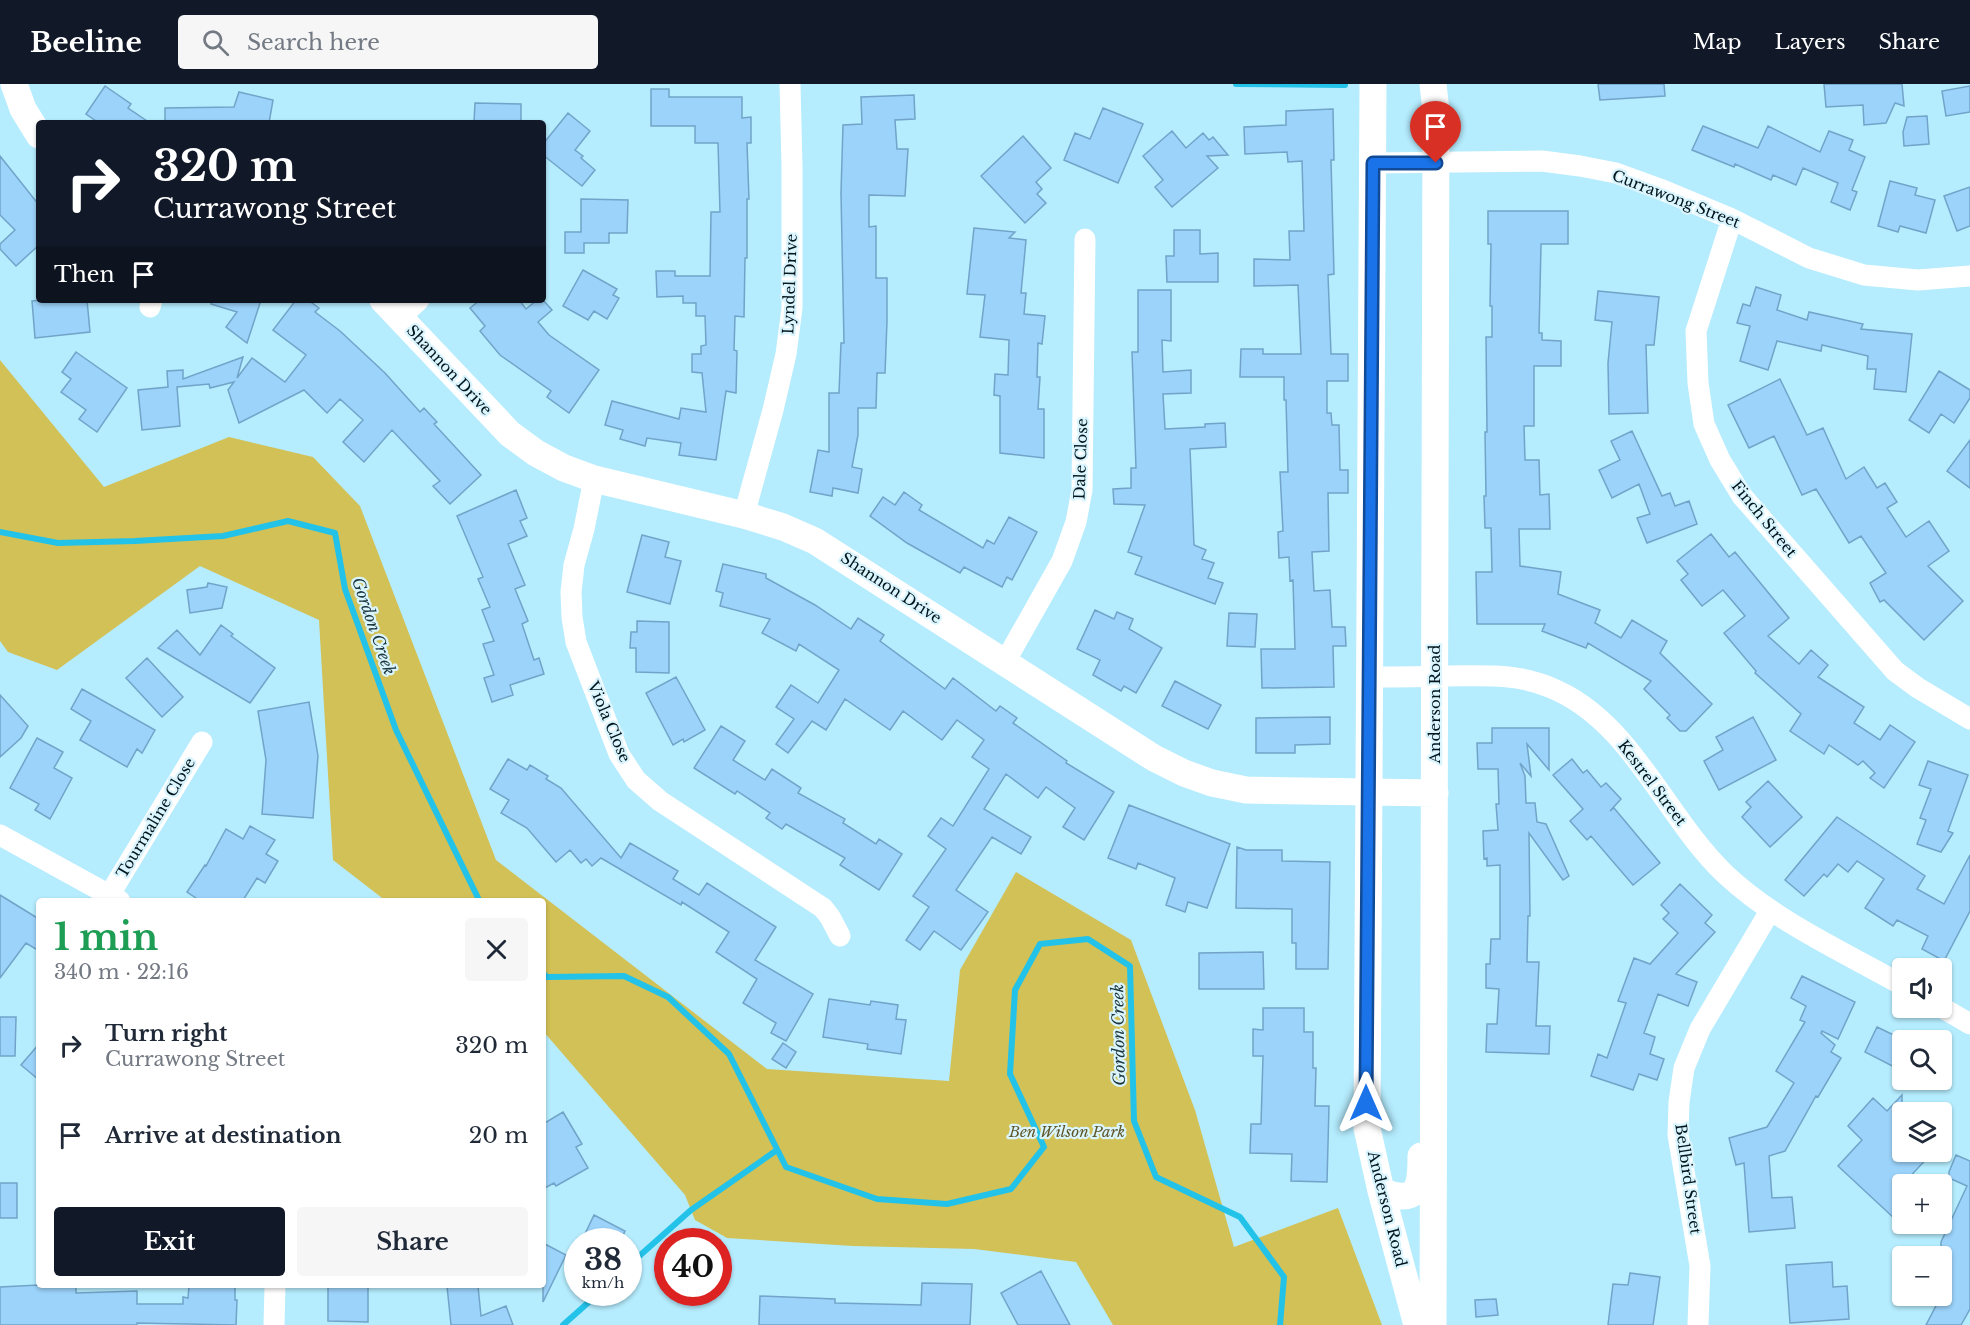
<!DOCTYPE html>
<html lang="en">
<head>
<meta charset="utf-8">
<style>
	body { margin:0; font-family:"Libre Baskerville",serif; background:#f6f6f7; color:#1f2937; height:100vh; display:flex; flex-direction:column; font-size:22px; white-space:nowrap }
	* { box-sizing:border-box; margin:0 }
	p { font-size:20px; color:#747a83 }
	.icon { flex:none; width:33px; height:33px; fill:none; stroke:currentColor; stroke-width:2; stroke-linecap:round; stroke-linejoin:round }
	.map { position:relative; flex:1; overflow:hidden }
	.side { position:absolute; left:36px; top:814px; width:510px; height:390px; display:flex; flex-direction:column; background:#fff; border-radius:6px; box-shadow:0 2px 4px #0004 }
	.side>* { flex:none }
	.banner { position:absolute; left:36px; top:36px; width:510px; height:183px; border-radius:6px; box-shadow:0 2px 4px #0004; background:#111827; color:#fff; overflow:hidden }
	.tools { position:absolute; left:1892px; top:874px; display:grid; gap:12px }
	.tools a { display:grid; place-items:center; width:60px; height:60px; border-radius:6px; background:#fff; box-shadow:0 2px 4px #0004; font-size:30px }
	.speed { position:absolute; left:564px; top:1144px; display:flex; gap:12px; font-size:30px; font-weight:700; text-align:center }
	.speed>* { display:grid; place-content:center; width:78px; height:78px; border-radius:50%; background:#fff; box-shadow:0 2px 4px #0004; line-height:1 }
	.speed small { font-size:15px; font-weight:400 }
	.speed .limit { border:9px solid #d22; background:#fff; color:#111 }
	.pin { position:absolute; display:grid; place-items:center; width:51px; height:51px; color:#fff; margin:-62px -26px; border-radius:50% 50% 50% 0; rotate:-45deg; box-shadow:0 0 6px #0007 }
	.pin .icon { rotate:45deg }
	.me { position:absolute; width:66px; margin:-33px; rotate:0deg; stroke-linejoin:round; filter:drop-shadow(0 0 4px #0008) }
	.turn { display:flex; align-items:center; gap:21px; height:126px; padding:0 18px; font-size:27px }
	.turn .icon { width:78px; height:78px; stroke-width:2.5 }
	.turn b { display:block; font-size:42px; line-height:51px }
	.then { display:flex; align-items:center; height:57px; padding:0 18px; background:#0003; gap:12px; font-size:22px }
	.round { display:grid; place-items:center; flex:none; width:63px; height:63px; border-radius:6px; background:#f6f6f7 }
	.overview { display:flex; align-items:center; justify-content:space-between; height:102px; padding:0 18px }
	h1 { font-size:36px; font-weight:700; line-height:45px; color:#1e9e55 }
	.button { display:flex; gap:12px; margin-top:auto; padding:12px 18px }
	.button a { flex:1; height:69px; border-radius:6px; background:#111827; color:#fff; font-size:24px; font-weight:700; line-height:69px; text-align:center }
	.button a+a { background:#f6f6f7; color:#1f2937 }
	ul { padding:0; list-style:none }
	li { display:flex; align-items:center; gap:18px; height:90px; padding:0 18px }
	li div { flex:1 }
	li b { display:block; font-size:22px }
	li em { font-style:normal }
	header { display:flex; align-items:center; gap:36px; box-sizing:border-box; height:84px; padding:0 30px; background:#111827; color:#fff }
	header strong { font-size:28px }
	nav { display:flex; gap:33px; margin-inline-start:auto; font-size:21px }
	.search { width:420px; height:54px; background:#f6f6f7; display:flex; align-items:center; gap:15px; box-sizing:border-box; padding:0 21px; border-radius:6px; color:#747a83; font-size:22px }
	.map>svg:first-child { display:block }
	.green { fill:#d2c157 }
	.lines { fill:none; stroke-linecap:round; stroke-linejoin:round }
	.stream { stroke:#23c2e9; stroke-width:6 }
	.building { fill:#9cd3fa; stroke:#71a4c8; stroke-width:1.5 }
	.minor { stroke:#fff; stroke-width:21 }
	.tertiary { stroke:#fff; stroke-width:27 }
	.route-casing { stroke:#114b97; stroke-width:15 }
	.route { stroke:#1a73e8; stroke-width:10 }
	.labels { text-anchor:middle; stroke-width:4.5; stroke-linejoin:round; paint-order:stroke }
	.street-label { font-size:15px; fill:#00141c; stroke:#daf5fe }
	.park-label { font-size:15px; font-style:italic; fill:#5f572a; stroke:#daf5fe }
	.water-label { font-size:16px; font-style:italic; fill:#1d353c; stroke:#daf5fe }
</style>
</head>
<body>
<header>
<strong>Beeline</strong>
<div class="search"><svg class="icon" aria-label="search" viewBox="0 0 24 24"><circle cx="10" cy="10" r="6"/><path d="M15 15l6 6"/></svg>Search here</div>
<nav><a>Map</a><a>Layers</a><a>Share</a></nav>
</header>
<div class="map">
<svg width="1970" height="1241" viewBox="0 0 1970 1241">
	<rect width="100%" height="100%" fill="#b5ecfe"/>
	<path class="green" d="M0,276L104,403L229,353L313,373L360,422L496,776L767,985L949,997L960,886L1016,788L1131,856L1195,1026L1234,1163L1338,1124L1382,1241H1113L1076,1178L974,1165L853,1162L727,1154L695,1136L685,1111L543,947V818L386,817L333,776L319,536L200,482L57,586L8,568L0,557Z"/>
	<g class="lines">
		<path class="stream" d="M1236,0L1345,1
			M0,448L58,459L135,457L223,452L288,437L335,449L345,505L396,646L480,818
			M543,889L547,893L624,892L668,913L729,970L786,1083L877,1115L947,1120L1011,1105L1044,1063L1010,990L1015,906L1040,860L1088,855L1130,882L1134,1037L1156,1093L1240,1133L1284,1193L1280,1241
			M628,1182L691,1126L777,1066
			M563,1241L599,1209"/>
	</g>
	<path class="building" d="M1598,0H1664L1665,12L1600,16Z
		M1824,0H1902L1904,22L1895,19L1886,39L1864,41L1863,21L1826,23Z
		M105,2L131,20L128,24L150,39H99L86,30Z
		M1970,2V28L1946,32L1942,7Z
		M651,5H669V13H742V34L751,33V59H747L749,115H747V174H745L744,233L735,232L734,266L737,267L736,309L726,307L716,376L679,371L681,359L647,354L645,362L620,355L623,346L605,341L612,317L679,335L681,324L706,328L702,289L692,288V270H701V262L706,261L705,232H696V219H683V212L657,213L656,187H675V192H710L711,128H720L718,59H695V42H651Z
		M239,8L273,16L269,39H165V24L234,23Z
		M914,11L915,35L895,36L897,65H908L905,112L869,111V143L876,142V194H887V237L885,289H877L876,324H858V351L852,383L862,385L858,409L833,404L832,412L810,408L818,366L829,368V309H839L841,259H844L841,109L843,41L862,40L861,13Z
		M475,19L521,20V39H474Z
		M1103,24L1143,40L1118,99L1064,76L1075,49L1090,55Z
		M1333,25L1334,76H1331L1334,190L1328,191L1331,270H1348V297H1327V329H1331L1332,341H1339L1340,386H1348V409H1328L1329,467L1312,468L1314,507L1330,506L1332,543H1345L1346,562H1333L1334,603L1262,604L1261,565H1295L1293,496L1290,497L1289,473L1279,474L1278,448L1283,447L1280,388H1288L1286,316H1284V293H1240L1241,265H1263V270H1301L1298,201L1254,202V175L1290,176L1289,147H1304L1302,77L1288,78L1287,68L1245,70L1244,43L1286,41V27Z
		M568,29L590,47L575,66L583,72L581,74L595,86L582,102L543,71V60Z
		M1927,32L1929,60L1904,62L1903,48L1907,33Z
		M1703,42L1758,64L1768,42L1820,68L1829,47L1853,56L1849,66L1865,73L1852,106L1857,108L1850,126L1831,118L1838,99L1803,84L1796,101L1773,91L1771,96L1735,80L1734,83L1692,66Z
		M1172,47L1186,64L1203,49L1209,56L1213,53L1228,71L1207,72L1218,84L1172,123L1155,103L1163,96L1143,72Z
		M1023,52L1051,84L1036,98L1042,105L1037,110L1046,119L1025,139L981,92Z
		M0,72L39,121V161L16,182L0,165V160L15,146L0,131Z
		M1890,97L1917,104L1915,111L1935,116L1926,149L1900,142L1898,148L1878,142Z
		M1970,103V142L1957,147L1944,112Z
		M581,115L628,116L627,149H609V159H584V169H565V148H581Z
		M1488,127H1568V160H1541L1539,249H1542V256L1561,257V282H1534V342H1524L1525,376H1539L1540,411L1549,410L1550,445H1519L1520,482L1561,488L1558,510L1600,526L1595,539L1621,554L1632,536L1667,557L1660,569L1712,620L1686,647H1680L1667,634L1670,631L1644,605L1651,597L1588,559L1586,564L1542,547L1545,540H1477L1476,488H1492L1491,444H1485L1484,412H1486L1485,348H1487L1486,253H1492V222H1490L1491,160H1488Z
		M974,144L1015,148L1009,154L1026,156L1021,209H1026L1024,230L1045,232L1042,260L1038,259L1037,293H1040L1038,325H1044V374L1000,369V312L994,311L995,290L1008,291L1009,256L980,253L985,211L967,210Z
		M1174,146H1200V170L1218,169V198H1167L1166,172H1174Z
		M583,186L617,205L613,211L619,214L607,235L594,227L588,236L563,222Z
		M1756,203L1781,211L1777,226L1807,236L1809,228L1863,240L1861,245L1912,250L1906,308L1874,305L1876,285H1867L1868,272L1822,261L1821,267L1777,257L1768,286L1740,277L1750,242L1737,239L1743,220L1750,222Z
		M1138,206H1171V257L1162,256L1163,288L1191,286V309L1163,310L1165,345L1205,343V340L1225,339L1226,363L1190,365L1194,461L1206,466L1202,475L1214,479L1208,494L1223,499L1215,520L1135,490L1142,473L1128,468L1145,421L1114,420L1113,405L1131,404V384H1136L1132,268H1138Z
		M1598,207L1659,213L1654,261H1646L1648,329L1609,330L1608,279L1612,238L1595,236Z
		M42,216H87L90,248L35,254L32,217Z
		M212,216H261L247,259L226,243L237,228L211,220Z
		M296,216H308L319,224L315,228L340,247L385,289L420,328L424,324L437,338L434,340L481,391L450,420L433,402L440,397L392,346L364,378L343,358L363,336L340,315L327,329L304,306L239,339L228,306L234,298L210,304L209,300L177,303L180,342L142,346L138,306L168,303L167,287L183,286V295L243,273L237,294L252,274L285,298L306,271L273,246Z
		M480,216H519L526,225L537,216H543L552,226L538,238L549,251L599,286L569,329L547,313L551,307L500,271L480,247L485,242L470,224Z
		M76,268L127,304L97,348L79,335L86,326L61,308L71,295L62,288Z
		M1939,287L1970,306V314L1954,339L1941,330L1929,349L1909,336Z
		M1780,295L1807,351L1823,344L1846,395L1864,383L1877,404L1885,399L1897,418L1887,424L1906,453L1929,437L1949,467L1928,482L1963,517L1924,556L1884,516L1880,518L1870,499L1886,489L1861,452L1849,459L1816,405L1802,411L1774,352L1749,364L1728,321Z
		M1632,347L1662,412L1670,409L1675,422L1689,417L1697,440L1647,459L1637,434L1650,430L1639,400L1612,414L1599,386L1620,376L1611,357Z
		M1970,356V404L1947,387Z
		M516,406L527,434L520,437L527,452L508,460L525,501L515,505L528,537L522,540L534,576L539,574L544,590L510,601L513,611L492,618L484,594L494,591L483,560L494,557L482,526L490,523L478,495L483,493L457,432Z
		M904,408L922,421L919,426L983,464L987,456L994,460L1009,433L1037,448L1012,496L1007,493L1002,503L964,483L960,489L907,459L870,432L883,413L895,421Z
		M1711,450L1729,473L1735,468L1789,534L1768,552L1799,580L1811,566L1828,581L1818,593L1864,623L1854,639L1880,656L1890,641L1915,658L1884,704L1870,694L1875,689L1863,677L1858,681L1829,661L1824,670L1790,647L1801,630L1755,589L1756,587L1724,549L1745,532L1723,506L1702,522L1681,496L1688,490L1677,477Z
		M642,451L669,458L665,473L681,477L670,520L627,508Z
		M723,480L766,490V494L815,521L851,545L858,534L884,551L880,557L945,605L953,594L996,627L1000,622L1017,634L1013,639L1067,677L1066,679L1114,708L1084,756L1063,743L1075,724L1046,703L1038,714L1006,690L984,725L1031,753L1021,770L992,753L956,806L988,828L961,866L934,847L920,866L906,856L929,823L913,812L946,765L928,752L941,734L953,742L989,685L972,673L984,656L957,636L942,656L903,627L890,646L845,615L826,646L812,637L788,669L776,660L794,635L776,623L791,601L818,619L839,586L799,560L796,567L762,549L770,535L720,522L723,509L716,507Z
		M208,499L227,503L222,524L190,529L187,506L207,503Z
		M1095,526L1114,535L1117,528L1133,535L1129,545L1162,564L1136,609L1124,602L1121,607L1093,591L1100,576L1077,565Z
		M1229,529L1257,530L1255,563L1227,562Z
		M637,537L669,538V589L636,588V564H630L631,548H637Z
		M221,541L233,550L231,552L275,584L250,619L158,564L177,546L200,571Z
		M147,574L183,613L162,633L126,594Z
		M676,593L705,646L684,658L683,655L673,661L646,609Z
		M1175,597L1221,621L1208,645L1162,622Z
		M82,605L155,646L142,669L137,665L127,683L80,656L91,637L71,625Z
		M0,611L28,642L21,654L0,673Z
		M309,618L318,672L313,734L262,730L266,676L258,627Z
		M1330,633V660L1295,661V669H1256V634Z
		M1753,633L1776,676L1719,706L1704,677L1723,666L1716,653Z
		M721,642L745,657L733,676L765,696L772,685L801,704L798,709L845,735L843,739L876,760L879,755L902,770L879,806L840,781L845,774L786,740L782,745L766,734L770,729L737,707L735,710L694,684Z
		M1492,644H1549V686L1527,660L1531,692L1520,679L1525,692L1526,719H1535L1537,738L1546,740L1569,792L1563,796L1529,749L1530,832H1528L1527,878H1539L1536,942H1550L1549,970L1486,968L1487,940H1497L1499,905L1486,904V880H1490L1491,855H1500V781L1487,782V774L1484,775L1483,747L1498,746L1496,720H1499L1498,685H1478L1477,659H1492Z
		M37,654L63,668L54,684L72,694L50,735L35,726L39,720L10,704Z
		M508,675L527,686L530,681L548,692L546,695L561,704L621,774L630,759L678,787L673,795L699,811L707,799L776,843L755,876L813,910L786,957L771,949L776,939L743,919L757,895L716,868L729,848L682,818L681,821L601,774L592,782L586,775L581,779L570,766L556,778L527,744L501,729L509,716L490,705Z
		M1572,675L1583,689L1587,686L1601,703L1606,699L1621,715L1610,727L1614,724L1660,779L1633,801L1591,752L1587,756L1570,737L1583,725L1553,691Z
		M1928,677L1968,691L1948,747L1953,749L1941,768L1917,760L1926,736L1920,734L1931,705L1919,701Z
		M1768,697L1802,733L1770,763L1742,733L1751,723L1746,718Z
		M1129,721L1230,760L1207,824L1188,818L1185,828L1166,821L1175,794L1138,779L1136,785L1108,774Z
		M1837,733L1925,792L1917,805L1944,820L1970,771V827L1944,877L1922,865L1928,852L1897,836L1893,842L1865,824L1884,795L1857,777L1848,788L1838,780L1827,793L1824,790L1804,812L1785,796Z
		M250,742L275,756L266,770L278,777L265,799L257,794L242,818H202L187,808L205,781L206,782L226,745L243,755Z
		M1237,763L1246,766H1282V777L1330,778L1328,885H1296V859H1292V825L1236,824Z
		M1680,800L1712,831L1705,839L1715,848L1676,890L1697,898L1688,922L1658,910L1644,949L1655,953L1650,970L1664,975L1657,996L1639,990L1633,1006L1591,992L1598,970L1607,974L1626,919L1618,917L1634,874L1650,880L1678,849L1663,835L1669,829L1661,821Z
		M0,811L39,835V867L26,859L0,894Z
		M1263,868L1264,905H1199V869Z
		M1802,892L1855,918L1838,955L1822,947L1821,949L1835,961L1831,968L1841,974L1818,1013L1816,1012L1785,1067L1769,1072L1772,1114L1792,1113L1795,1144L1749,1148L1744,1079L1736,1081L1729,1054L1767,1043L1794,999L1776,987L1805,938L1800,936L1806,922L1791,914Z
		M829,915L870,921L871,917L898,921L896,935L906,936L901,970L867,965L868,960L823,953Z
		M1263,924H1304V948H1313V984H1316L1315,1022H1329L1327,1098L1291,1097L1292,1070L1250,1069L1251,1040H1261L1263,972H1253V945L1263,946Z
		M0,933H16L15,972H0Z
		M1877,943L1902,955V987L1865,968Z
		M783,959L796,968L786,984L772,975Z
		M39,960V996L21,981Z
		M1902,1011V1068H1933L1902,1101V1127L1895,1135L1838,1082L1862,1056L1848,1042L1873,1014L1887,1027Z
		M563,1028L582,1060L576,1063L588,1084L556,1102L554,1099L543,1105V1040Z
		M1956,1071L1970,1077V1225L1961,1241H1926L1941,1212V1158L1967,1102L1949,1094V1088Z
		M0,1099H17V1134H0Z
		M594,1131L625,1147L620,1158H601L585,1150Z
		M543,1159L566,1171L543,1218Z
		M1832,1178L1833,1203L1847,1202L1849,1235L1790,1239L1786,1181Z
		M1041,1187L1070,1241H1018L1001,1209Z
		M1630,1189L1660,1193L1653,1241H1608L1613,1200L1628,1201Z
		M922,1199L972,1200L970,1241H759L760,1212L835,1215V1219L921,1221Z
		M39,1201L76,1202V1209L137,1207V1220H183V1213L188,1214L189,1202H235V1216H237L236,1241L137,1239V1241H0V1203Z
		M328,1202H368V1238L328,1237Z
		M447,1202H478L481,1232L506,1222L513,1241H451Z
		M1496,1215L1498,1231L1476,1233L1475,1216Z"/>
	<g class="lines">
		<path class="minor" d="M1373,79L1542,77L1580,82L1616,89L1660,105L1732,135L1809,174L1864,191L1918,196L1970,192
			M1732,135L1696,247L1698,299L1704,340L1720,376L1742,412L1895,587L1918,604L1970,635
			M150,223L152,216
			M400,234L419,216
			M594,395L584,445L574,481L571,508L572,533L576,558L619,670L636,696L660,717L823,824L830,833L840,852
			M744,431L773,326L786,270L792,224V82L790,0
			M1005,578L1062,477L1076,438L1082,406L1085,155
			M1369,593C1394,593 1420,593 1446,592C1481,592 1516,589 1549,603C1631,635 1664,732 1725,790C1776,838 1842,867 1902,901
			M0,751L120,817
			M110,810L202,658
			M1941,923L1970,940
			M274,1241L275,1202
			M1698,1241L1700,1182L1678,1051L1679,1018L1684,984L1700,945L1770,827"/>
		<path class="tertiary" d="M14,0L23,25L39,51
			M1373,0L1367,1044L1381,1107L1417,1241
			M383,216L510,350L536,369L564,384L594,395L744,431L783,443L815,457L1154,674L1184,689L1212,699L1246,706L1435,709
			M1381,1107C1417,1121 1421,1106 1421,1072
			M1433,1241L1436,27L1433,0"/>
	</g>
	<g class="lines">
		<g class="route-casing">
			<path id="route" d="M1366,1019L1373,79H1436"/>
		</g>
		<use href="#route" class="route"/>
	</g>
	<g class="labels">
		<g class="street-label">
			<text transform="translate(1676 115) rotate(21)" y="5">Currawong Street</text>
			<text transform="translate(790 200) rotate(-88)" y="5">Lyndel Drive</text>
			<text transform="translate(449 286) rotate(47)" y="5">Shannon Drive</text>
			<text transform="translate(1081 375) rotate(-88)" y="5">Dale Close</text>
			<text transform="translate(1764 435) rotate(51)" y="5">Finch Street</text>
			<text transform="translate(891 504) rotate(33)" y="5">Shannon Drive</text>
			<text transform="translate(1435 620) rotate(-90)" y="5">Anderson Road</text>
			<text transform="translate(609 638) rotate(67)" y="5">Viola Close</text>
			<text transform="translate(1652 699) rotate(53)" y="5">Kestrel Street</text>
			<text transform="translate(156 734) rotate(-59)" y="5">Tourmaline Close</text>
			<text transform="translate(1688 1095) rotate(82)" y="5">Bellbird Street</text>
			<text transform="translate(1387 1125) rotate(76)" y="5">Anderson Road</text>
		</g>
		<g class="park-label">
			<text x="1067" y="1053">Ben Wilson Park</text>
		</g>
		<g class="water-label">
			<text transform="translate(374 542) rotate(71)" y="6">Gordon Creek</text>
			<text transform="translate(1118 951) rotate(-91)" y="6">Gordon Creek</text>
		</g>
	</g>
</svg>
<div class="tools">
<a><svg class="icon" aria-label="sound" viewBox="0 0 24 24"><path d="M4 9h4l5-4v14l-5-4H4zM17 9q2 3 0 6"/></svg></a>
<a><svg class="icon" aria-label="search" viewBox="0 0 24 24"><circle cx="10" cy="10" r="6"/><path d="M15 15l6 6"/></svg></a>
<a><svg class="icon" aria-label="layers" viewBox="0 0 24 24"><path d="M12 4l9 5-9 5-9-5zM3 14l9 5 9-5"/></svg></a>
<a>+</a>
<a>−</a>
</div>
<div class="speed"><div>38<small>km/h</small></div><div class="limit">40</div></div>
<div class="pin" style="left:1436px;top:79px;background:#d93025"><svg class="icon" aria-label="arrive" viewBox="0 0 24 24"><path d="M6 21V4h12l-3 4 3 4H6"/></svg></div>
<svg class="me" style="left:1366px;top:1019px" viewBox="-20 -20 40 40"><path d="M0-17L14 15 0 8-14 15z" fill="#1a73e8" stroke="#fff" stroke-width="4"/></svg>
<div class="banner">
<div class="turn"><svg class="icon" aria-label="right" viewBox="0 0 24 24"><path d="M7 20v-9h11M14 6l5 5-5 5"/></svg><div><b>320 m</b>Currawong Street</div></div>
<div class="then">Then<svg class="icon" aria-label="arrive" viewBox="0 0 24 24"><path d="M6 21V4h12l-3 4 3 4H6"/></svg></div>
</div>
<section class="side">
<div class="overview"><div><h1>1 min</h1><p>340 m · 22:16</p></div><a class="round"><svg class="icon" aria-label="close" viewBox="0 0 24 24"><path d="M6 6l12 12M18 6L6 18"/></svg></a></div>
<ul>
<li><svg class="icon" aria-label="right" viewBox="0 0 24 24"><path d="M7 20v-9h11M14 6l5 5-5 5"/></svg><div><b>Turn right</b><p>Currawong Street</p></div><em>320 m</em></li>
<li><svg class="icon" aria-label="arrive" viewBox="0 0 24 24"><path d="M6 21V4h12l-3 4 3 4H6"/></svg><div><b>Arrive at destination</b></div><em>20 m</em></li>
</ul>
<div class="button"><a>Exit</a><a>Share</a></div>
</section>
</div>
</body>
</html>
